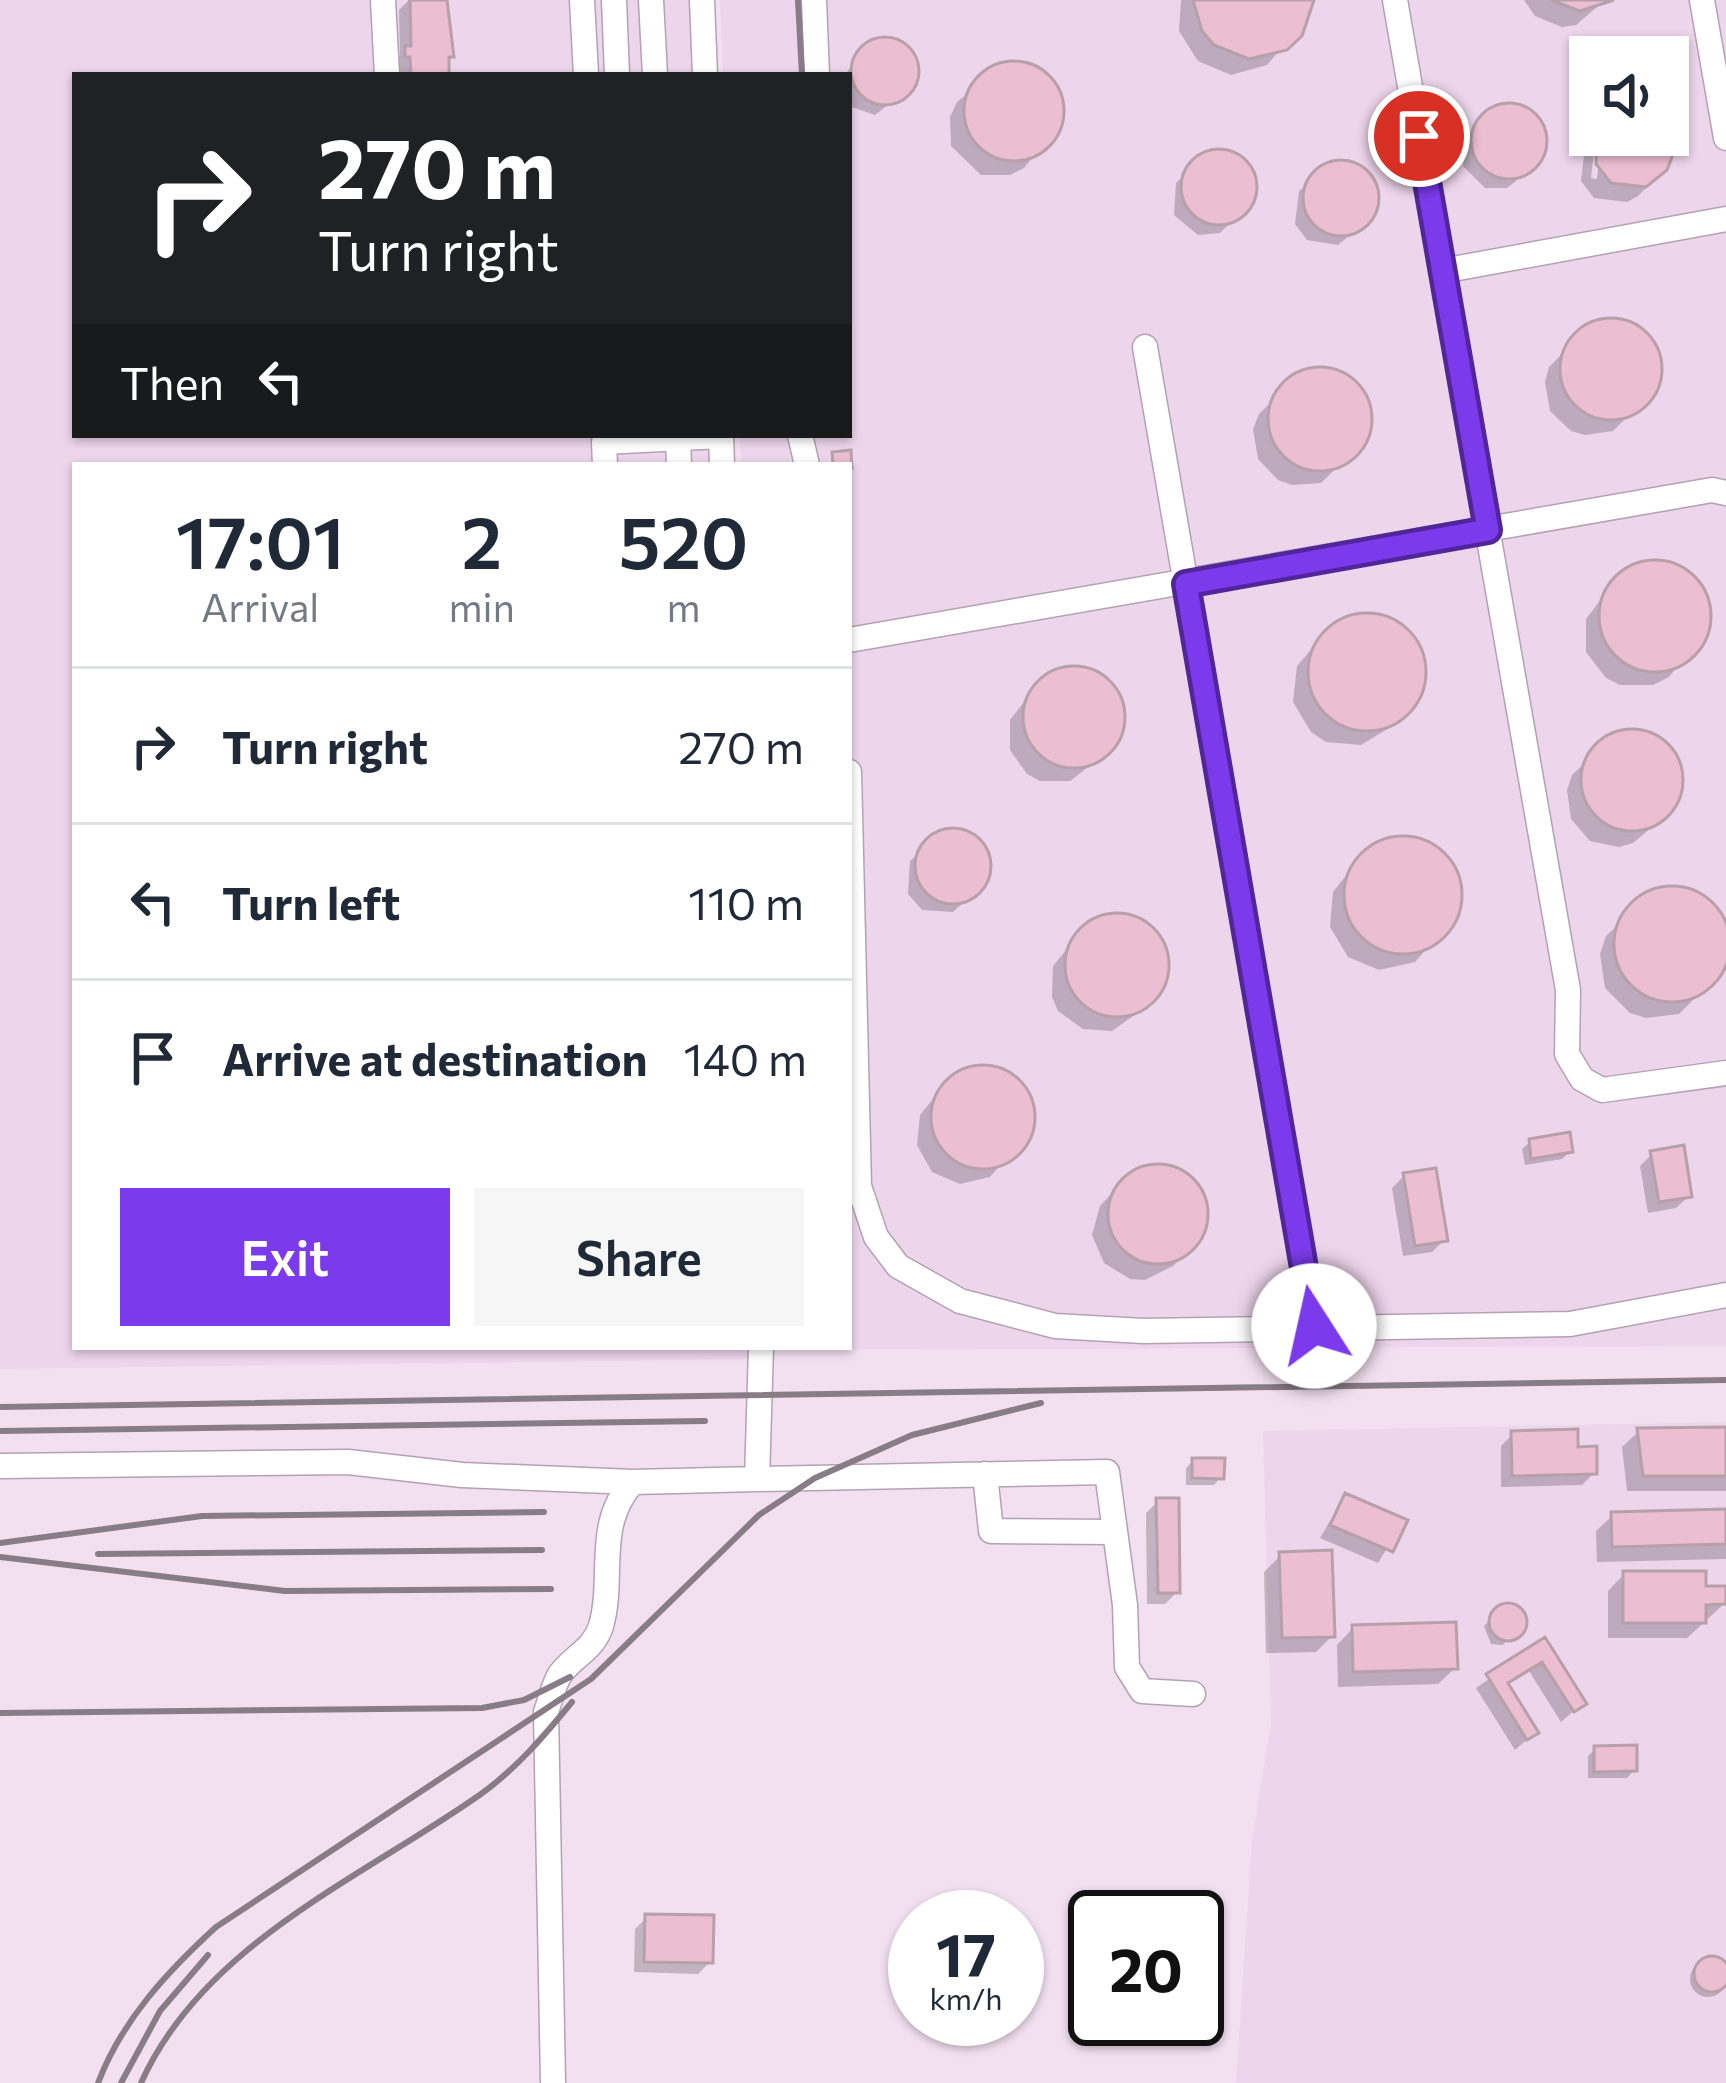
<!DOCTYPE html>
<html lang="en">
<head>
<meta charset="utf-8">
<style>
	body { margin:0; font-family:Commissioner,sans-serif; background:#f6f6f7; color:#1f2937; height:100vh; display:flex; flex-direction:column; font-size:45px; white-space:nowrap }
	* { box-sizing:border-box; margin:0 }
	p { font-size:39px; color:#747a83 }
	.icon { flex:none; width:66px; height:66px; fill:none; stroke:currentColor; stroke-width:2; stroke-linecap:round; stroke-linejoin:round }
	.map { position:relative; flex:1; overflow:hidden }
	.panel { position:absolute; left:72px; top:462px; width:780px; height:888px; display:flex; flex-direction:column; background:#fff; border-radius:0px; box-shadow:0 3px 9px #0004 }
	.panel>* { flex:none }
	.banner { position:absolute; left:72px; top:72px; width:780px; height:366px; border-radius:0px; box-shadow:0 3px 9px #0004; background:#202124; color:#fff; overflow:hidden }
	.controls { position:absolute; left:1569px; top:36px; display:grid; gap:24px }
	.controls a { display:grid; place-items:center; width:120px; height:120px; border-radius:0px; background:#fff; box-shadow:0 3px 9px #0004; font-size:60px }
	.speed { position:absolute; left:888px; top:1890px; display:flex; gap:24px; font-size:60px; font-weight:700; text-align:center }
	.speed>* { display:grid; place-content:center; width:156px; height:156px; border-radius:50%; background:#fff; box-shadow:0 3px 9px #0004; line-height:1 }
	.speed small { font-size:30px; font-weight:400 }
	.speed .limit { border:6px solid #111; border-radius:18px; background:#fff; color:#111 }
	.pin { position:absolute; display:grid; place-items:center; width:102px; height:102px; color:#fff; margin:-51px; border:6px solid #fff; border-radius:50%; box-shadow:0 3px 12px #0007 }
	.me { position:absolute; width:132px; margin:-66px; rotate:350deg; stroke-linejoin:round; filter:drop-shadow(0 0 9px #0008) }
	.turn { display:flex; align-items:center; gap:42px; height:252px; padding:0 48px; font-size:54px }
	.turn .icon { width:156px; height:156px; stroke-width:2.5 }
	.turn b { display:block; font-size:84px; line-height:102px }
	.then { display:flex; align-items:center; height:114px; padding:0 48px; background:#0003; gap:24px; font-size:45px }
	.eta { display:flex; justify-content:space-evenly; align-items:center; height:204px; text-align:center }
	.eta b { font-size:72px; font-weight:600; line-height:84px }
	.cta { display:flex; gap:24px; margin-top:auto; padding:24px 48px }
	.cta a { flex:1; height:138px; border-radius:0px; background:#7c3aed; color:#fff; font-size:48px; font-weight:600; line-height:138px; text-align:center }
	.cta a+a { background:#f6f6f7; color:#1f2937 }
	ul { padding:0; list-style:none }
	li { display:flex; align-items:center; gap:36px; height:156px; padding:0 48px; border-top:3px solid #e0e1e3 }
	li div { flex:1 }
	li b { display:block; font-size:45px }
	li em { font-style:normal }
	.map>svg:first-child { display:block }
	.built { fill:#edd5eb; fill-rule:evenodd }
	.shadow { fill:#0003 }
	.building { fill:#ecbed1; stroke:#b8a0a9; stroke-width:3 }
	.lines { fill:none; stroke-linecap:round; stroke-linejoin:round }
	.minor-casing { stroke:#b3a2b2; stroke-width:27 }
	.minor { stroke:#fff; stroke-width:24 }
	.rail { stroke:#887c87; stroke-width:6 }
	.route-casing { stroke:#51269a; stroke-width:30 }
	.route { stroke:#7c3aed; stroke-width:21 }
</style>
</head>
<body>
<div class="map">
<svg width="1726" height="2083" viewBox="0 0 1726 2083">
	<rect width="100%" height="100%" fill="#f2e0f0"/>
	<path class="built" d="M0,0H693L696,75H75V435H712L713,465H75V1347H751V1359L0,1369Z
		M720,0H1726V1346L782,1350L849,1347V465H741L740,435H849V75H723ZM1590,57H1668V135H1590Z
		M1726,1422V2083H1236L1252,1840L1271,1723L1263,1431Z"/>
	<path class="shadow" d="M409,0H445L451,56L446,75H400L394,68L400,55L399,10Z
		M1181,0H1308L1309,16L1267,65L1231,75L1198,61L1179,31Z
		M1524,0H1605L1576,25L1562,27L1535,16Z
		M884,39L904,45L916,63L914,84L875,115L849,106L845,75L865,47Z
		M1002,65L1034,68L1057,90L1061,123L1024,168L1010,175H981L951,146L950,117L957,102Z
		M1501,107L1524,110L1544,137L1539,160L1526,173L1507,188H1485L1463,166L1468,134Z
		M1596,135L1591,178L1597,179L1602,135L1655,179L1638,196L1627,202L1594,198L1581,181L1585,147Z
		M1208,154L1241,160L1253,180L1250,203L1220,233L1198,235L1174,215L1176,183Z
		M1332,164L1355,166L1376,193L1371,217L1338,245L1307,240L1295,224L1299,191Z
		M1623,322L1651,342L1657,356L1655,389L1613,431L1585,435L1571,431L1550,411L1545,382L1549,367L1591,325Z
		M1335,372L1362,392L1369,425L1364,441L1321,483L1292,485L1278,480L1258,459L1253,429L1259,414L1302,373Z
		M1642,565L1677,568L1702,594L1706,629L1669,677L1653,685H1620L1606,678L1586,652V619L1612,585Z
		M1360,615L1396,623L1420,652V690L1394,725L1361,745L1326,742L1311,732L1293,702L1297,666L1326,632Z
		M1062,670L1094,673L1117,696L1122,712L1114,744L1096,761L1070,781H1040L1027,774L1010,750V720L1035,688Z
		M1648,734L1673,755L1680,787L1665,816L1633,843L1619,847L1590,841L1571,819L1567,790L1572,775L1615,735Z
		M942,833H965L988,859L984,883L953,912L922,910L908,894L910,861Z
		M1394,839L1432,846L1456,876L1457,914L1415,962L1379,970L1348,957L1330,927L1333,892L1360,858Z
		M1690,890L1720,913L1725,968L1679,1014L1646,1018L1630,1013L1605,988L1600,954L1606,936L1652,892Z
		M1107,916L1140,921L1163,945L1167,961L1158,993L1140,1011L1112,1031L1083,1029L1058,1011L1052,997L1053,966L1079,934Z
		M976,1068L1008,1075L1029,1100V1133L990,1177L960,1184L932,1172L917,1145L920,1115L946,1083Z
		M1530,1142L1570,1151L1562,1159L1525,1165L1522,1149Z
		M1652,1154L1689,1196L1676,1208L1648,1213L1640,1166Z
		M1158,1166L1187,1177L1204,1204L1205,1219L1191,1248L1173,1266L1145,1280L1130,1279L1104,1263L1092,1235L1100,1206L1111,1194L1128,1176Z
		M1404,1176L1444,1240L1432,1252L1403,1256L1392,1188Z
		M1726,1430V1491H1627L1622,1447L1639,1431Z
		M1513,1434L1575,1450L1594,1473L1582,1485L1501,1487V1446Z
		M1193,1461L1221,1477L1214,1485H1186V1468Z
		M1345,1496L1404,1521L1378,1563L1320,1538Z
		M1158,1501L1177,1592L1165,1604H1147L1146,1513Z
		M1726,1512V1559L1597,1562L1596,1531L1613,1515Z
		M1281,1555L1332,1636L1316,1652L1266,1653L1264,1572Z
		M1624,1574L1703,1589L1725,1603L1687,1638H1608V1591Z
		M1503,1607L1515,1608L1523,1619L1503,1645L1491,1644L1484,1626Z
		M1353,1628L1455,1668L1438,1684L1338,1687L1337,1645Z
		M1544,1641L1583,1703L1561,1722L1529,1671L1507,1685L1536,1732L1515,1750L1476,1688Z
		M1595,1749L1634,1770L1627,1778H1588V1756Z
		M647,1917L710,1962L698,1974L634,1972L635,1929Z
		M1690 1979a18 18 0 1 1 36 0a18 18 0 1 1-36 0Z"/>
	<path class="building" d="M410,0H447L454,57H449V75H411L410,57H405V46H411Z
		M1193,0H1314L1302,36L1287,50L1249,59L1214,45L1202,31Z
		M1551,0H1614L1580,11Z
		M851 71a34 34 0 1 1 68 0a34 34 0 1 1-68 0Z
		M964 111a50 50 0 1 1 100 0a50 50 0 1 1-100 0Z
		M1471 141a38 38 0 1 1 76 0a38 38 0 1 1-76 0Z
		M1668,132L1672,157L1667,170L1646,187L1611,183L1596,164L1597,135Z
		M1181 187a38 38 0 1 1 76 0a38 38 0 1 1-76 0Z
		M1303 198a38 38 0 1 1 76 0a38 38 0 1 1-76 0Z
		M1560 369a51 51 0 1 1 102 0a51 51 0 1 1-102 0Z
		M1268 419a52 52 0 1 1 104 0a52 52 0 1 1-104 0Z
		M851,450L852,468L833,465L832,452Z
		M1599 616a56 56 0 1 1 112 0a56 56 0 1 1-112 0Z
		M1308 672a59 59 0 1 1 118 0a59 59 0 1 1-118 0Z
		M1023 717a51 51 0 1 1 102 0a51 51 0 1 1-102 0Z
		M1581 780a51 51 0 1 1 102 0a51 51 0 1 1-102 0Z
		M915 866a38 38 0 1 1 76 0a38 38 0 1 1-76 0Z
		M1344 895a59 59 0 1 1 118 0a59 59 0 1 1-118 0Z
		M1614 944a58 58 0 1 1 116 0a58 58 0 1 1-116 0Z
		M1065 965a52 52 0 1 1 104 0a52 52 0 1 1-104 0Z
		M931 1117a52 52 0 1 1 104 0a52 52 0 1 1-104 0Z
		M1570,1132L1573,1152L1531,1159L1529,1139Z
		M1684,1145L1692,1197L1659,1202L1650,1151Z
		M1108 1214a50 50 0 1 1 100 0a50 50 0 1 1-100 0Z
		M1436,1168L1448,1241L1415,1246L1403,1173Z
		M1726,1427V1476H1643L1637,1428Z
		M1578,1429V1447L1597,1446V1474L1512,1476L1511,1431Z
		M1192,1458H1225L1224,1479L1192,1478Z
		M1345,1493L1408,1520L1393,1552L1330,1525Z
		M1156,1498H1179L1180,1593H1158Z
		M1726,1509V1544L1612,1547L1611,1512Z
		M1332,1550L1335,1637L1282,1638L1279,1552Z
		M1623,1571H1706V1586H1726V1604L1706,1605V1623H1623Z
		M1489 1622a19 19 0 1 1 38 0a19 19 0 1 1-38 0Z
		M1456,1622L1458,1669L1353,1672L1352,1625Z
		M1545,1637L1587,1704L1574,1712L1542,1662L1508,1683L1539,1733L1527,1740L1486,1674Z
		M1637,1745V1771L1594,1772V1746Z
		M645,1914L714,1915L713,1963L644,1962Z
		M1694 1974a18 18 0 1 1 36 0a18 18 0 1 1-36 0Z"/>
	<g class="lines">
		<g class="minor-casing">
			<path id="minor" d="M383,0L387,75
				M582,0L586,75
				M614,0L617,75
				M651,0L655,75
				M702,0L705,75
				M814,0L817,75
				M1395,0L1442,271
				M1702,0L1726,138
				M1726,219L1442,271L1568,990L1567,1054L1582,1079L1602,1090L1726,1073
				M1145,347L1314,1326
				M721,435L722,465
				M800,435L807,465
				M678,439L679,465
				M605,465L604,442L721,436
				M849,640L1712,490L1726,493
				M849,772L859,1186L876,1237L898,1266L960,1301L1055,1326L1143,1331L1570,1324L1726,1295
				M0,1466L348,1462L462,1475L633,1482
				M985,1474L991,1531L1112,1532
				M757,1479L1107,1472L1125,1605L1127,1667L1142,1691L1193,1694
				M553,2083L546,1712C550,1701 553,1687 559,1676C571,1657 593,1651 601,1626C615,1577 594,1524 633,1482L757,1479L761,1347"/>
		</g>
		<use href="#minor" class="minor"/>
		<path class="rail" d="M798,0L802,75
			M0,1407L1726,1380
			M0,1431L705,1421
			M0,1543L202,1516L544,1512
			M98,1554L542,1550
			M0,1557L285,1591L551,1589
			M0,1713L482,1708L524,1700L570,1677
			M98,2083C122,2020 167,1972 216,1927L591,1679L759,1515L815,1478L912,1435L1041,1403
			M121,2083L160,2011L208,1955
			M141,2083C204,1943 362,1878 481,1794C517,1768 544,1736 572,1702"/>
	</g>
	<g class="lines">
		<g class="route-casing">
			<path id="route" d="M1314,1326L1186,584L1488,530L1419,136"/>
		</g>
		<use href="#route" class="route"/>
	</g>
</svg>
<div class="controls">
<a><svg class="icon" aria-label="sound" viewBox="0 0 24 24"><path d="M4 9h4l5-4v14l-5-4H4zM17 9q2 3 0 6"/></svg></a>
</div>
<div class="speed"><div>17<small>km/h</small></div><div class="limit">20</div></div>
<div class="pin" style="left:1419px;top:136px;background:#d93025"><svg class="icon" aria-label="arrive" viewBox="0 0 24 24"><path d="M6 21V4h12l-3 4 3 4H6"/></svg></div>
<svg class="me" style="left:1314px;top:1326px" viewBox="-20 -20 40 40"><circle r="19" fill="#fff"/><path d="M0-13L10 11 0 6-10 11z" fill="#7c3aed"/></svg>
<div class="banner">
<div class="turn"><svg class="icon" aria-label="right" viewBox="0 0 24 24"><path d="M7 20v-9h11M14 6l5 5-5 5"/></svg><div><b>270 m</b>Turn right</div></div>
<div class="then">Then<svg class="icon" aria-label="left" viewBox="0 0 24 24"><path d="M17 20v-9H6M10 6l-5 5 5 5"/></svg></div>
</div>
<section class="panel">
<div class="eta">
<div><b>17:01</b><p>Arrival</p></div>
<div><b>2</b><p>min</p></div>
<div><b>520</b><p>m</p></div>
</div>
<ul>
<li><svg class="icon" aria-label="right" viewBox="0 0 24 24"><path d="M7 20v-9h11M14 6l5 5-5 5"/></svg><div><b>Turn right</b></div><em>270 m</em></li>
<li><svg class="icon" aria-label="left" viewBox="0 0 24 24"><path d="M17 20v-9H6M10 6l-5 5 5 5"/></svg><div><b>Turn left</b></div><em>110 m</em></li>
<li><svg class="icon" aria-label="arrive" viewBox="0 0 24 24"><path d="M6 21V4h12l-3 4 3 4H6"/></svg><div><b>Arrive at destination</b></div><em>140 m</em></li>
</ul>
<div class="cta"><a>Exit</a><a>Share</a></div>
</section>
</div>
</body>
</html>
